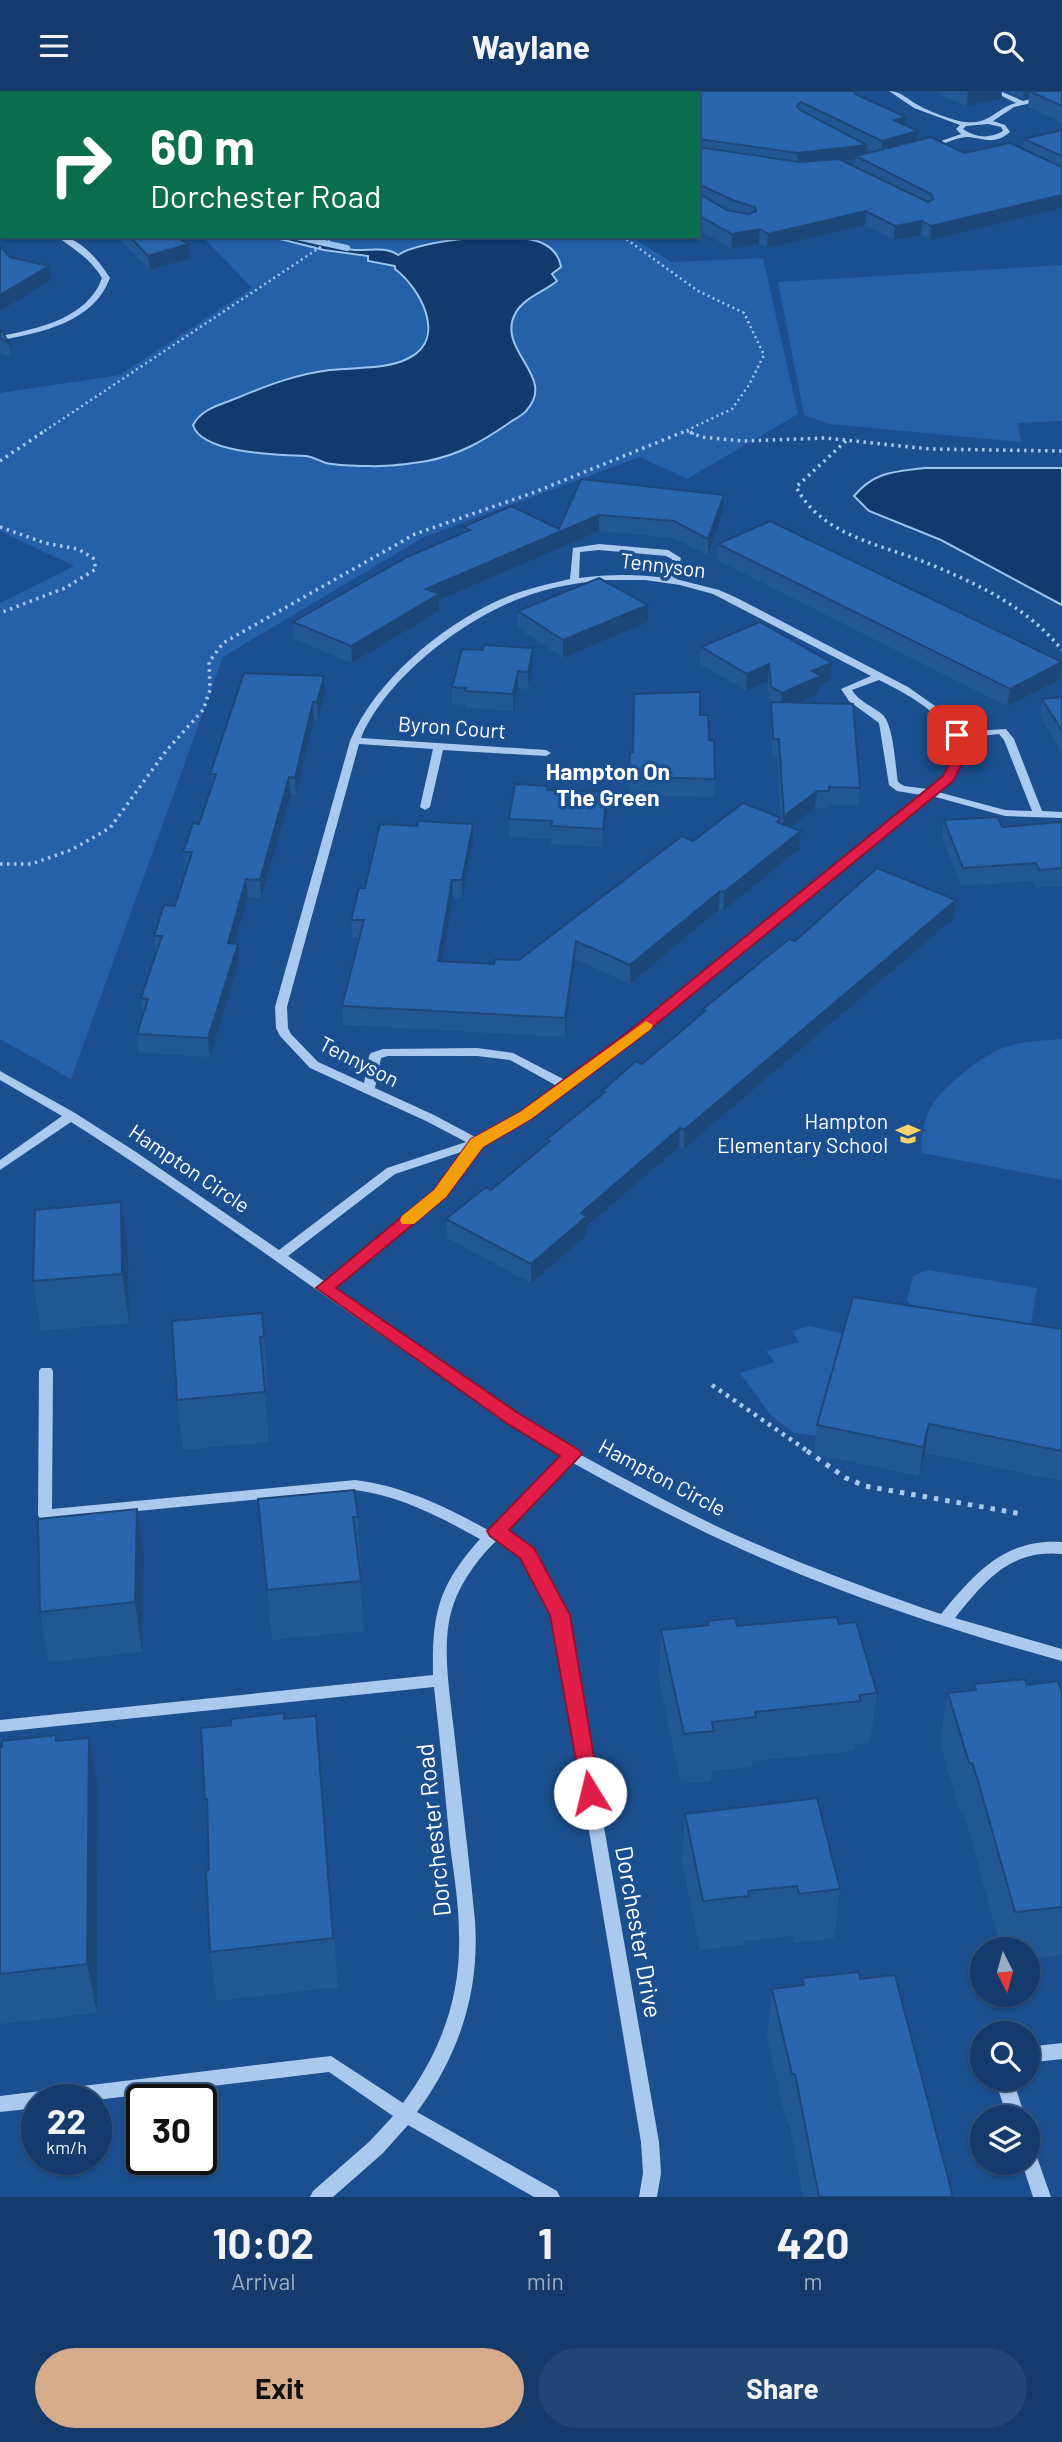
<!DOCTYPE html>
<html lang="en">
<head>
<meta charset="utf-8">
<style>
	body { margin:0; font-family:Barlow,sans-serif; background:#214673; color:#f1f3f6; height:100vh; display:flex; flex-direction:column; font-size:26px; white-space:nowrap }
	* { box-sizing:border-box; margin:0 }
	p { font-size:23px; color:#9dadc1 }
	.icon { flex:none; width:38px; height:38px; fill:none; stroke:currentColor; stroke-width:2; stroke-linecap:round; stroke-linejoin:round }
	.map { position:relative; height:2106px; overflow:hidden }
	.side { display:flex; flex-direction:column; background:#143b6b; flex:1 }
	.side>* { flex:none }
	.top-card { position:absolute; left:0px; top:0px; width:700px; height:147px; box-shadow:0 2px 5px #0004,0 0 0 2px #33557e; background:#0b6e4f; color:#fff; overflow:hidden }
	.needle { width:46px; rotate:174deg }
	.controls { position:absolute; left:970px; top:1846px; display:grid; gap:14px }
	.controls a { display:grid; place-items:center; width:70px; height:70px; border-radius:50%; background:#143b6b; box-shadow:0 2px 5px #0004,0 0 0 2px #33557e; font-size:35px }
	.speed { position:absolute; left:21px; top:1993px; display:flex; gap:14px; font-size:35px; font-weight:700; text-align:center }
	.speed>* { display:grid; place-content:center; width:91px; height:91px; border-radius:50%; background:#143b6b; box-shadow:0 2px 5px #0004,0 0 0 2px #33557e; line-height:1 }
	.speed small { font-size:18px; font-weight:400 }
	.speed .limit { border:4px solid #111; border-radius:10px; background:#fff; color:#111 }
	.pin { position:absolute; display:grid; place-items:center; width:60px; height:60px; color:#fff; margin:-30px; border-radius:14px; box-shadow:0 4px 10px #0006 }
	.me { position:absolute; width:77px; margin:-38px; rotate:351deg; stroke-linejoin:round; filter:drop-shadow(0 0 5px #0008) }
	.turn { display:flex; align-items:center; gap:24px; height:147px; padding:0 35px; font-size:32px }
	.turn .icon { width:91px; height:91px; stroke-width:2.5 }
	.turn b { display:block; font-size:49px; line-height:60px }
	.eta { display:flex; justify-content:space-evenly; align-items:center; height:119px; text-align:center }
	.eta b { font-size:42px; font-weight:700; line-height:49px }
	.cta { display:flex; gap:14px; margin-top:auto; padding:14px 35px }
	.cta a { flex:1; height:80px; border-radius:42px; background:#d6ab8b; color:#111; font-size:28px; font-weight:700; line-height:80px; text-align:center }
	.cta a+a { background:#214673; color:#f1f3f6 }
	header { display:flex; justify-content:space-between; align-items:center; height:91px; padding:0 35px; background:#143b6b; font-size:32px; font-weight:700 }
	.map>svg:first-child { display:block }
	.green { fill:#2461a8 }
	.water { fill:#123a6d; stroke:#9cc4f0; stroke-width:2 }
	.lines { fill:none; stroke-linecap:round; stroke-linejoin:round }
	.stream { stroke:#9cc4f0; stroke-width:6 }
	.path-far3 { stroke:#a9c9ee; stroke-width:2.5; stroke-dasharray:2 3.5; stroke-linecap:butt }
	.path-far2 { stroke:#a9c9ee; stroke-width:3.5; stroke-dasharray:2.5 4.5; stroke-linecap:butt }
	.path-far1 { stroke:#a9c9ee; stroke-width:4.5; stroke-dasharray:3.5 5; stroke-linecap:butt }
	.path { stroke:#a9c9ee; stroke-width:5; stroke-dasharray:4.5 7; stroke-linecap:butt }
	.minor { fill:#a9c9ee; fill-rule:evenodd }
	.wall { fill:#245895; fill-rule:evenodd }
	.shaded-wall { fill:#1d4779 }
	.building { fill:#2a66ad; stroke:#1d4779; stroke-width:2 }
	.route { fill:#e11d48; stroke:#92132f; stroke-width:2 }
	.slow { fill:#f59e0b }
	.labels { text-anchor:middle; stroke-width:7; stroke-linejoin:round; paint-order:stroke }
	.street-label { font-size:21px; fill:#fff; stroke:#1b4f8f }
	.poi-label { font-size:21px; fill:#fff; stroke:#1b4f8f; text-anchor:end }
	.neighbourhood-label { font-size:23px; font-weight:bold; fill:#fff; stroke:#1b4f8f }
	.near-street-label { font-size:24px; fill:#fff; stroke:#1b4f8f }
</style>
</head>
<body>
<header><svg class="icon" aria-label="menu" viewBox="0 0 24 24"><path d="M4 6h16M4 12h16M4 18h16"/></svg>Waylane<svg class="icon" aria-label="search" viewBox="0 0 24 24"><circle cx="10" cy="10" r="6"/><path d="M15 15l6 6"/></svg></header>
<div class="map">
<svg width="1062" height="2106" viewBox="0 0 1062 2106">
	<rect width="100%" height="100%" fill="#1b4f8f"/>
	<path class="green" d="M0,0H390L393,2H2V70Z
		M202,145H629L672,171L763,167L798,323L687,388L640,366L424,446L223,566L71,988L0,948V512L74,475L0,440V302L120,284L252,197Z
		M1062,174V330L1018,332L1021,351L829,333L804,324L778,191Z
		M1062,948V1089L922,1062C922,1047 922,1034 929,1020C939,998 976,970 998,959C1017,950 1041,950 1062,948Z
		M927,1179L1037,1197L1031,1233L1001,1246L930,1235L907,1209L913,1185Z
		M810,1235L844,1243L816,1345L794,1342L772,1326L740,1282L775,1271L766,1260L799,1251L792,1240Z"/>
	<path class="water" d="M268,145C302,145 325,156 355,159C370,160 385,155 398,164C420,148 517,140 542,152C553,157 559,164 561,176L552,183L557,190C544,201 523,207 515,223C496,260 558,286 526,320C522,325 514,328 509,332C483,350 459,364 427,370C408,373 388,376 369,375C355,375 340,375 326,372C319,370 314,366 306,365C281,364 201,363 193,334C202,317 221,314 237,307C268,294 297,283 330,279C356,276 386,279 409,267C448,247 420,197 395,178V175L368,170V165L324,159Z
		M925,377H1062V514L941,449L869,420L854,405C875,380 894,381 925,377Z"/>
	<g class="lines">
		<path class="stream" d="M292,145L347,157"/>
		<path class="path-far3" d="M385,0L387,2
			M622,145L698,200L744,222L764,264L749,294L732,318L679,343
			M687,340L694,343
			M40,343L337,145"/>
		<path class="path-far2" d="M690,341L701,346L743,350L825,347L930,358L1062,360
			M846,350L796,396C822,445 880,453 927,472C978,493 1027,516 1062,559
			M0,370L43,341
			M0,436L45,452L78,458L93,467L96,478L65,497L0,522
			M0,773H31L71,759L110,737L166,660L203,619L210,599L209,571L223,552L415,443L535,401L683,341"/>
		<path class="path-far1" d="M712,1294L809,1361"/>
		<path class="path" d="M807,1360L846,1387L865,1395L1022,1423"/>
		<path class="minor" d="M889,0C901,0 908,9 918,14C928,20 954,30 965,31C990,34 996,17 1016,12L992,0H1000L1023,10L1062,1V5L1014,16L993,30L1005,34L1010,41C993,55 985,47 967,46C956,46 940,55 929,58L926,56L927,55L961,43L956,38L960,34L914,17ZM988,33L1001,36L1003,40C989,48 976,47 963,38L966,35Z
			M0,132H2V136H0Z
			M56,145C79,145 98,168 110,187C94,231 41,242 0,249V245C38,238 88,227 102,187C90,167 74,158 56,145Z
			M599,453L668,459L681,467L676,488L719,499L735,506L908,596L945,622L959,641L1006,638L1014,648L1042,720L1062,721V727L1005,725L932,705L637,947L530,1027L481,1055L444,1105L333,1197L454,1281L572,1358L578,1359L581,1364C625,1388 669,1412 714,1434C782,1466 852,1492 923,1517L941,1523C975,1482 1005,1447 1062,1451V1463C1010,1458 985,1490 955,1527L1062,1558V1570C964,1543 867,1512 773,1472C704,1443 638,1408 573,1372L505,1439L532,1458L567,1524L659,2051L661,2082L657,2106H639L643,2082L641,2051L553,1524L522,1466L498,1448C478,1467 460,1492 452,1518C441,1554 450,1604 454,1640C461,1703 469,1767 475,1830C480,1901 459,1964 417,2021L557,2100L560,2106H534L408,2034L383,2062L333,2106H310L313,2100L370,2050L393,2025L329,1981L96,2009H37V2017L0,2021V2005L331,1965L403,2012C440,1962 461,1907 459,1844C459,1814 454,1784 450,1754C445,1702 440,1649 434,1596L0,1641V1629L433,1584C432,1522 438,1495 480,1448C440,1426 401,1405 355,1399L45,1429L40,1428L38,1424L39,1280L41,1277H51L53,1280L52,1418L355,1389C404,1395 446,1416 488,1439L562,1365C394,1260 238,1137 71,1031L0,1079V1069L62,1025L0,989V980L75,1022L136,1061L279,1159L387,1077L466,1051L426,1030L310,977L280,945L276,937L275,916L350,650C375,590 439,537 497,510C520,499 545,494 570,488L573,457ZM599,459L666,465L672,468L667,487C637,483 609,483 579,487L580,461ZM608,489H645L680,494L713,503L871,585L841,598L849,610L879,632L889,694L897,700L921,704L629,941L565,989L513,962L477,957L383,958L371,962L369,965L364,992L318,971L291,943L288,937L287,916L359,653L433,658L420,716L425,719L430,716L443,659L546,665L551,662L546,659L361,647C388,583 473,520 539,501C561,494 584,491 608,489ZM879,589C911,605 979,639 945,684C940,690 933,694 928,698L904,695L898,691C895,674 894,636 883,624C873,615 859,611 852,599ZM999,643L1004,649L1032,720L1005,719L938,701C956,686 966,671 962,647ZM388,965H477L510,969L557,995L522,1021L477,1047L434,1024L375,997L381,967ZM464,1060L436,1099L324,1190L288,1165L395,1083Z
			M1062,1952V1968L1027,1972V1956Z
			M995,1988H1013L1025,2026H1007Z
			M1027,2053L1033,2055L1051,2106H1033L1022,2072H1027Z"/>
	</g>
	<path class="wall" d="M428,0H854L855,3L906,26L905,34L917,50L964,62L1023,58L1024,48L1062,39V117L930,149L921,144L894,149L865,134L767,157L759,153L731,158L698,138V2H431ZM867,57L874,61L867,62ZM855,69V75L844,70Z
		M932,0H1002L1001,8L966,15Z
		M1007,0H1062V32L1028,16L1029,6L1023,7Z
		M117,145H174L189,153L190,167L150,179Z
		M0,237L9,252L11,267L0,261Z
		M581,388L723,421L708,464L673,447L599,440L439,509V520L352,572L294,548L293,531L463,442V436L559,438Z
		M718,453L1062,571L1059,589L1007,615L717,469Z
		M563,502L648,531L563,567L518,537V520Z
		M701,556L832,572L830,589L820,594L819,602L798,612L860,697L858,715L828,714L827,718L815,717L791,736L801,740L799,758L723,820L719,818L630,893L575,868L565,946L343,934L342,915L359,847H352L351,829L417,735L473,733V751L462,807H453L442,870L494,873L519,869L693,750L781,727L777,666H772L770,628L771,614L769,613L768,590L746,600L700,573Z
		M533,557V574L529,598L518,597L513,620L466,617V614L452,613V596L483,559Z
		M325,603L318,629L314,628L296,704H291L261,807L248,806L234,853L239,871L210,966L139,962L137,943L143,923L141,907L156,862L154,845L175,815L187,779H185L183,761L199,733L212,696L210,683Z
		M1062,606V662L1040,625L1042,608Z
		M700,624L709,649L715,688L714,706L629,704L630,661H633Z
		M548,699L607,719L602,756L551,753V748L509,746V728Z
		M944,729L1002,736L1062,731V795L1036,797L1033,790L961,795L942,747Z
		M956,809L954,827L684,1058L679,1056L586,1136V1145L531,1192L447,1147L446,1128L491,1099L547,1052V1048L601,1004L602,1000L642,973L701,924L702,919L795,850Z
		M121,1111L128,1160L129,1232L41,1240L33,1190Z
		M262,1222L268,1295H264L269,1351L183,1359L177,1309Z
		M1062,1238V1390L925,1362L919,1385L814,1363L817,1334Z
		M258,1408L358,1426L361,1476H359L364,1540L272,1549Z
		M144,1468L142,1561L49,1571L40,1521Z
		M708,1530L737,1535L839,1533L877,1602L870,1652L856,1653L855,1660L752,1670V1676L712,1680L711,1690L681,1693L659,1589L661,1539L708,1535Z
		M974,1593L1027,1594L1062,1602V1864L1027,1868V1858H1001L969,1740L963,1721L960,1722L940,1652L948,1602L973,1599Z
		M316,1625L338,1896L217,1910L210,1861L208,1732L205,1708L284,1628Z
		M56,1644L57,1650L98,1697L97,1922L0,1933V1656Z
		M685,1723L840,1798L834,1847L794,1852L792,1845L744,1850V1854L700,1859L682,1772Z
		M802,1887L860,1888L953,2106H803L789,2031H786L767,1947L772,1898L801,1895Z"/>
	<path class="shaded-wall" d="M968,0H1002L1001,8L966,15Z
		M1024,0H1059H1029V6L1023,7Z
		M906,26L904,40L894,29Z
		M918,40L916,54L881,64L882,50Z
		M867,54L866,68L856,65L855,69L797,75L798,62Z
		M1062,104V117L930,149L931,135Z
		M866,120L865,134L767,157L768,143Z
		M922,130L921,144L894,149L895,135Z
		M760,138L759,153L731,158L732,143Z
		M189,153L190,167L150,179L148,165Z
		M49,175L51,189L0,220V204Z
		M724,404L723,421L708,464V448Z
		M599,424V440L439,509V520L352,572L351,555L426,498Z
		M648,514V531L563,567V549Z
		M533,557V574L529,598L528,581Z
		M1062,571L1059,589L1007,615L1010,598Z
		M832,572L830,589L820,594L819,602L781,620L782,602L812,580Z
		M769,573L768,590L746,600L747,583Z
		M518,580V597L513,620V603Z
		M324,585L325,603L318,629L317,611Z
		M313,611L314,628L296,704L295,687Z
		M289,686L291,704L261,807L260,789Z
		M817,700L815,717L782,743L784,725Z
		M607,701V719L602,756L603,738Z
		M473,733V751L462,807V789Z
		M801,740L799,758L723,820L724,801Z
		M246,788L248,806L229,871L228,852Z
		M452,789L453,807L439,888L438,870Z
		M720,800L719,818L630,893V874Z
		M956,809L954,827L684,1058V1039Z
		M576,850L575,868L565,946V927Z
		M238,853L239,871L210,966L208,947Z
		M680,1037L679,1056L586,1136V1145L531,1192V1173L581,1122Z
		M121,1111L128,1160L129,1232L122,1183Z
		M929,1333L925,1362L919,1385L923,1356Z
		M137,1418L144,1468L142,1561L135,1511Z
		M89,1647L98,1697L97,1922L87,1873Z"/>
	<path class="building" d="M450,0H854L855,3L906,26L894,29L918,40L882,50L801,11L797,15L800,19L867,54L798,62L699,48L698,50V2H453Z
		M1029,0H1062V15Z
		M1062,39V65L1024,48Z
		M931,46L964,62L1010,52L1062,76V104L931,135L922,130L895,135L866,120L768,143L760,138L732,143L698,124V102L727,119L749,123L756,120L755,116L735,110L698,93V56L799,71L839,68L928,111L933,108L931,103L856,65Z
		M129,145H174L189,153L148,165Z
		M0,155L10,166L49,175L0,204Z
		M0,237L9,252L0,247Z
		M581,388L724,404L708,448L674,430L599,424L426,498L439,503L351,555L293,531L407,466L470,439L463,436L511,415L559,438Z
		M770,430L1062,571L1010,598L718,453Z
		M599,487L648,514L563,549L518,520Z
		M760,531L832,572L812,580L821,585L782,602L771,596L769,573L747,583L701,556Z
		M484,554L533,557L528,581L518,580L513,603L465,600L466,597L452,596L462,558L483,559Z
		M244,582L324,585L317,611H313L295,687L289,686L260,789L246,788L228,852L238,853L208,947L137,943L148,908L141,907L162,845H154L164,814L175,815L192,761H183L193,732L199,733L216,683H210Z
		M700,601V624H708L709,649L714,650L715,688L629,686L630,661H633L634,603Z
		M1062,606V640L1042,608Z
		M771,611L853,613L860,697L829,696V700H817L784,725L779,648H773Z
		M515,693L548,695L547,699L607,701L603,738L551,735L552,730L509,728Z
		M743,712L781,727L777,731L801,740L724,801L720,800L630,874L576,850L565,927L342,915L364,829H351L359,797H365L380,733L417,735L418,730L473,733L462,789H452L438,870L494,873L495,868L519,869L682,745L693,750Z
		M998,726L1002,736L1062,731V777L1039,779L1036,772L963,777L944,729Z
		M877,777L956,809L684,1039L680,1037L581,1122L587,1125L531,1173L446,1128L486,1096L491,1099L550,1050L547,1048L605,1001L602,1000L636,970L642,973L705,920L702,919L789,848L795,850Z
		M121,1111L122,1183L33,1190L35,1119Z
		M853,1206L1062,1238V1360L929,1333L923,1356L817,1334Z
		M262,1222L264,1245L260,1246L265,1301L177,1309L172,1230Z
		M354,1399L358,1426H353L361,1490L267,1499L258,1408Z
		M137,1418L135,1511L40,1521L38,1428Z
		M837,1526L839,1533L856,1531L877,1602L859,1604L861,1610L755,1621L756,1626L712,1631L714,1640L684,1643L661,1539L709,1534L708,1530L735,1527L737,1535Z
		M1025,1588L1027,1594L1058,1590L1062,1602V1816L1015,1821L978,1690L972,1672H969L948,1602L976,1599L974,1593Z
		M284,1622V1628L316,1625L333,1847L210,1861L206,1780L209,1779L207,1708H205L201,1637L231,1634V1628Z
		M56,1644V1650L89,1647L87,1873L0,1883V1656H2V1650Z
		M817,1707L840,1798L799,1803L797,1795L748,1800L749,1805L703,1810L685,1723Z
		M859,1881L860,1888L895,1884L953,2106H819L795,1983H792L772,1898L804,1894L802,1887Z"/>
	<path class="route" d="M957,640L963,644L965,667L953,690L638,948L531,1028L483,1056L446,1106L336,1197L521,1324L579,1359L582,1363L509,1439L534,1457L570,1524L600,1702L597,1708L590,1710L583,1708L550,1524L520,1467L490,1445L487,1440L560,1365L508,1333L316,1197L434,1099L471,1048L520,1021L628,941L943,685L952,667L950,644Z"/>
	<path class="slow" d="M646,930L653,934L651,938L531,1028L483,1056L446,1106L414,1133H402L400,1129L402,1125L434,1099L471,1048L520,1021Z"/>
	<defs>
		<g id="school-bare" transform="scale(1.89)"><path d="M0-5L7-2L0 1L-7-2ZM-4 1L0 2.5L4 1V4Q0 6-4 4Z" fill="#ffd166" stroke="#1b4f8f" stroke-width="2.5" paint-order="stroke"/></g>
	</defs>
	<g fill-rule="evenodd">
		<use href="#school-bare" x="908" y="1043"/>
	</g>
	<g class="labels">
		<g class="street-label">
			<text transform="translate(663 475) rotate(7)" y="7">Tennyson</text>
			<text transform="translate(452 637) rotate(4)" y="7">Byron Court</text>
			<text transform="translate(359 971) rotate(27)" y="7">Tennyson</text>
			<text transform="translate(189 1078) rotate(34)" y="7">Hampton Circle</text>
			<text transform="translate(662 1387) rotate(28)" y="7">Hampton Circle</text>
		</g>
		<g class="poi-label">
			<text x="888" y="1038">Hampton<tspan x="888" dy="24">Elementary School</tspan></text>
		</g>
		<g class="neighbourhood-label">
			<text x="608" y="689">Hampton On<tspan x="608" dy="26">The Green</tspan></text>
		</g>
		<g class="near-street-label">
			<text transform="translate(434 1739) rotate(-96)" y="8">Dorchester Road</text>
			<text transform="translate(638 1841) rotate(80)" y="8">Dorchester Drive</text>
		</g>
	</g>
</svg>
<div class="controls">
<a><svg class="needle" viewBox="-14 -14 28 28"><path d="M0-13l5 13h-10z" fill="#e53935"/><path d="M0 13l5-13h-10z" fill="#9dadc1"/></svg></a>
<a><svg class="icon" aria-label="search" viewBox="0 0 24 24"><circle cx="10" cy="10" r="6"/><path d="M15 15l6 6"/></svg></a>
<a><svg class="icon" aria-label="layers" viewBox="0 0 24 24"><path d="M12 4l9 5-9 5-9-5zM3 14l9 5 9-5"/></svg></a>
</div>
<div class="speed"><div>22<small>km/h</small></div><div class="limit">30</div></div>
<div class="pin" style="left:957px;top:644px;background:#d93025"><svg class="icon" aria-label="arrive" viewBox="0 0 24 24"><path d="M6 21V4h12l-3 4 3 4H6"/></svg></div>
<svg class="me" style="left:590px;top:1702px" viewBox="-20 -20 40 40"><circle r="19" fill="#fff"/><path d="M0-13L10 11 0 6-10 11z" fill="#e11d48"/></svg>
<div class="top-card">
<div class="turn"><svg class="icon" aria-label="right" viewBox="0 0 24 24"><path d="M7 20v-9h11M14 6l5 5-5 5"/></svg><div><b>60 m</b>Dorchester Road</div></div>
</div>
</div>
<section class="side">
<div class="eta">
<div><b>10:02</b><p>Arrival</p></div>
<div><b>1</b><p>min</p></div>
<div><b>420</b><p>m</p></div>
</div>
<div class="cta"><a>Exit</a><a>Share</a></div>
</section>
</body>
</html>
